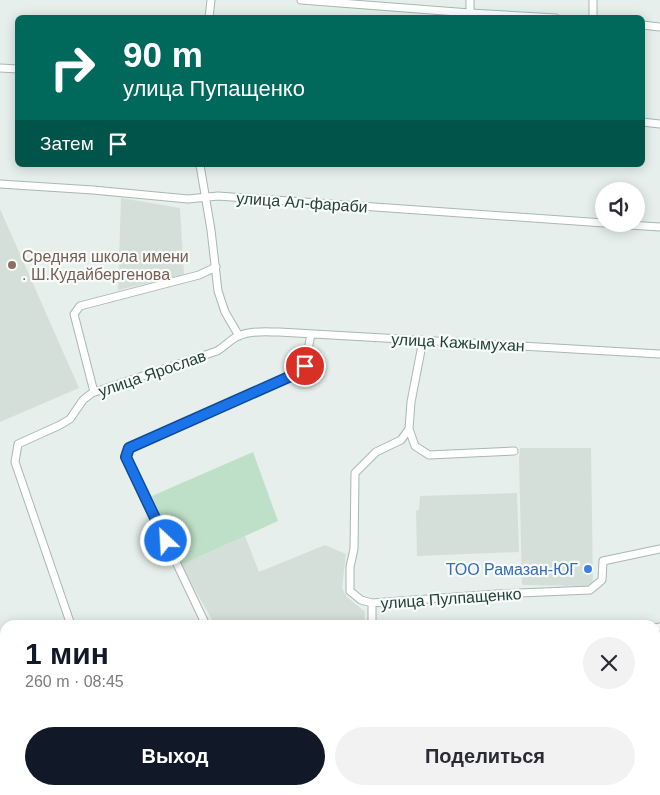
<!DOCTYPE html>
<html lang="ru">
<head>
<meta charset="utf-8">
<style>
	body { margin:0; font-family:Helvetica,sans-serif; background:#f2f2f3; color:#2b2b33; height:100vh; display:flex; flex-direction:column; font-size:19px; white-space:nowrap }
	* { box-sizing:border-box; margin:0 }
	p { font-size:16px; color:#7c7c81 }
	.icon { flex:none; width:28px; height:28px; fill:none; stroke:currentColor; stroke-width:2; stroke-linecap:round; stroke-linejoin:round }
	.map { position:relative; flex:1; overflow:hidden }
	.drawer { position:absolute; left:0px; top:620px; width:660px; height:175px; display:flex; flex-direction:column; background:#fff; border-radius:15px 15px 0 0; box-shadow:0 2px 12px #0003 }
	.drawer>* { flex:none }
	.guide { position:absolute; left:15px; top:15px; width:630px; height:152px; border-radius:8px; box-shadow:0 2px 12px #0003; background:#00695c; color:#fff; overflow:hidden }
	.tools { position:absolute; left:595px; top:182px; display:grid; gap:10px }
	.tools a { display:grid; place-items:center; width:50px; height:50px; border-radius:50%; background:#fff; box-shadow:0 2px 12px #0003; font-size:25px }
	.pin { position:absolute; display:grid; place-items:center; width:42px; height:42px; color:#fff; margin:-21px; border:2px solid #fff; border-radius:50%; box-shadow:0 1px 5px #0007 }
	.me { position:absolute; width:55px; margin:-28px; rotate:335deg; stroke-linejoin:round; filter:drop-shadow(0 0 4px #0008) }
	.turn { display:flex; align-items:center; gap:18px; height:105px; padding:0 25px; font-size:22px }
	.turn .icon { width:65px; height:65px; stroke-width:2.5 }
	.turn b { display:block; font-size:35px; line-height:42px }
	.then { display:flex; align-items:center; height:48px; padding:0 25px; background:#0003; gap:10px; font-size:19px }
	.round { display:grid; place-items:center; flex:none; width:52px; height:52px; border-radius:26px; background:#f2f2f3 }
	.summary { display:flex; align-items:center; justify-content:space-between; height:85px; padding:0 25px }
	h1 { font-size:30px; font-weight:700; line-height:38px; color:#111827 }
	.action { display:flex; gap:10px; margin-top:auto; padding:10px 25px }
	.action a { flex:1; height:58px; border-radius:30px; background:#111827; color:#fff; font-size:20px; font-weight:700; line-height:58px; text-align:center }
	.action a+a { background:#f2f2f3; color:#2b2b33 }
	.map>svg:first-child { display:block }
	.built { fill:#d4dfda }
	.green { fill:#bfe0c8 }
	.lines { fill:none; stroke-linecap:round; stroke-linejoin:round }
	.street-casing { stroke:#a8b8b2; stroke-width:9 }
	.secondary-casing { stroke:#a4bbb3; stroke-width:12 }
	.street { stroke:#fff; stroke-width:7 }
	.secondary { stroke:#fff; stroke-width:10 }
	.route-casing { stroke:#114b97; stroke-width:12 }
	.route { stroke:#1a73e8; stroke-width:9 }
	.education-dot { fill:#8d6e63; stroke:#f7fbf9; stroke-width:2 }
	.shop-dot { fill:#3f7fe0; stroke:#f7fbf9; stroke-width:2 }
	.labels { text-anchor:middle; stroke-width:4.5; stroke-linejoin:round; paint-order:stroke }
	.street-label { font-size:16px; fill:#24423a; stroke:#f7fbf9 }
	.education-label { font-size:16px; fill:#785e54; stroke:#f7fbf9; text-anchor:start }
	.shop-label { font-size:16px; fill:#366cbe; stroke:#f7fbf9; text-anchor:end }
</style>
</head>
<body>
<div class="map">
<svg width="660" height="795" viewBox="0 0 660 795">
	<rect width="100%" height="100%" fill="#e6efeb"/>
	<path class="built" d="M121,198L180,208L184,275L118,290Z
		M0,209L79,388L0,422Z
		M520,448H591L593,586L522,585L519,459Z
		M517,493L519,552L417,556L416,511L419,510L420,496Z
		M245,536L259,572L325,545L346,554L342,588L347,597L365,612L364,625H247L246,623L233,625H215L181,565Z
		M351,790H415L416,794L413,795H352Z"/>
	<path class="green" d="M253,452L278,521L181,565L152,496Z"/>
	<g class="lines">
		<g class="street-casing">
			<path id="street" d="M301,0L470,13L556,18
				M470,13V0
				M209,18L211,0
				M593,18V0
				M642,25L660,27
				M0,68L18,69
				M642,122L660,124
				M200,165L211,230L218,291L225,312L239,336
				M0,184L93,190L188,199L218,196L604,223
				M614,224L660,227
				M423,340L411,402L409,429L401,440L376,452L355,473L354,549L350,567V591L361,600L372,603L497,594L590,590L602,580L603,561L660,549
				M94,392L74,314L80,306L199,275L216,267
				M409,429L415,446L429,455L514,451
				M372,603V625
				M71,625L15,462L18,444L60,425L70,419L83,400L92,393L217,351C224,347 227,343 233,339C246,330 264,332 279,332L660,354
				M206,625L126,457L129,448L299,372L305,366L311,334
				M655,628L660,627
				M0,702L5,700
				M130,790L132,795
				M271,790L273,795"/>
		</g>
		<g class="secondary-casing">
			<path id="secondary" d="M655,774L660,773
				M603,795L615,790"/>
		</g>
		<use href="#street" class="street"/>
		<use href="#secondary" class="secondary"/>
	</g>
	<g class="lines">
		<g class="route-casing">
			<path id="route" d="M166,541L126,457L129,448L300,372L305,366"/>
		</g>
		<use href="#route" class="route"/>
	</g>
	<circle class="education-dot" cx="12" cy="265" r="5"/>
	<circle class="shop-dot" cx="588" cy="569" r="5"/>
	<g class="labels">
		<g class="street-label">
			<text transform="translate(302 202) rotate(4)" y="6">улица Ал-фараби</text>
			<text transform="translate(458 342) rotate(3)" y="6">улица Кажымухан</text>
			<text transform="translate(152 373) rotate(-19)" y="6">улица Ярослав</text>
			<text transform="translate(451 598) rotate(-4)" y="6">улица Пулпащенко</text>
		</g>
		<g class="education-label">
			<text x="22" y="262">Средняя школа имени<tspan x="22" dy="18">. Ш.Кудайбергенова</tspan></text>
		</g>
		<g class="shop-label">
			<text x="578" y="575">ТОО Рамазан-ЮГ</text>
		</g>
	</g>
</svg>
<div class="tools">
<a><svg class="icon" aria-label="sound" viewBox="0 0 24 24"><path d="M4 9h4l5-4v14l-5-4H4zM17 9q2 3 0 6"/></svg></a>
</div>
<div class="pin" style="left:305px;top:366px;background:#d93025"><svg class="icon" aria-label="arrive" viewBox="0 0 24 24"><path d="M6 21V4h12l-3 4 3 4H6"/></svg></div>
<svg class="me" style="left:166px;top:541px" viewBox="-20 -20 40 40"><circle r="17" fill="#1a73e8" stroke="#fff" stroke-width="3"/><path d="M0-11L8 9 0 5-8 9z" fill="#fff"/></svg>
<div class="guide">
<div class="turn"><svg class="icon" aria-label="right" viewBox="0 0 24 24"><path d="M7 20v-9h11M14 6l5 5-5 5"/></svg><div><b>90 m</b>улица Пупащенко</div></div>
<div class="then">Затем<svg class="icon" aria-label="arrive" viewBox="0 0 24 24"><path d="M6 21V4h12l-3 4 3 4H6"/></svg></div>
</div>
<section class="drawer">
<div class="summary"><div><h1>1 мин</h1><p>260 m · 08:45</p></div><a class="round"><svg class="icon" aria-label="close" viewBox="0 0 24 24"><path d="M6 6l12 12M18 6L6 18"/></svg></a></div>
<div class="action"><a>Выход</a><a>Поделиться</a></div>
</section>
</div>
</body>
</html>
